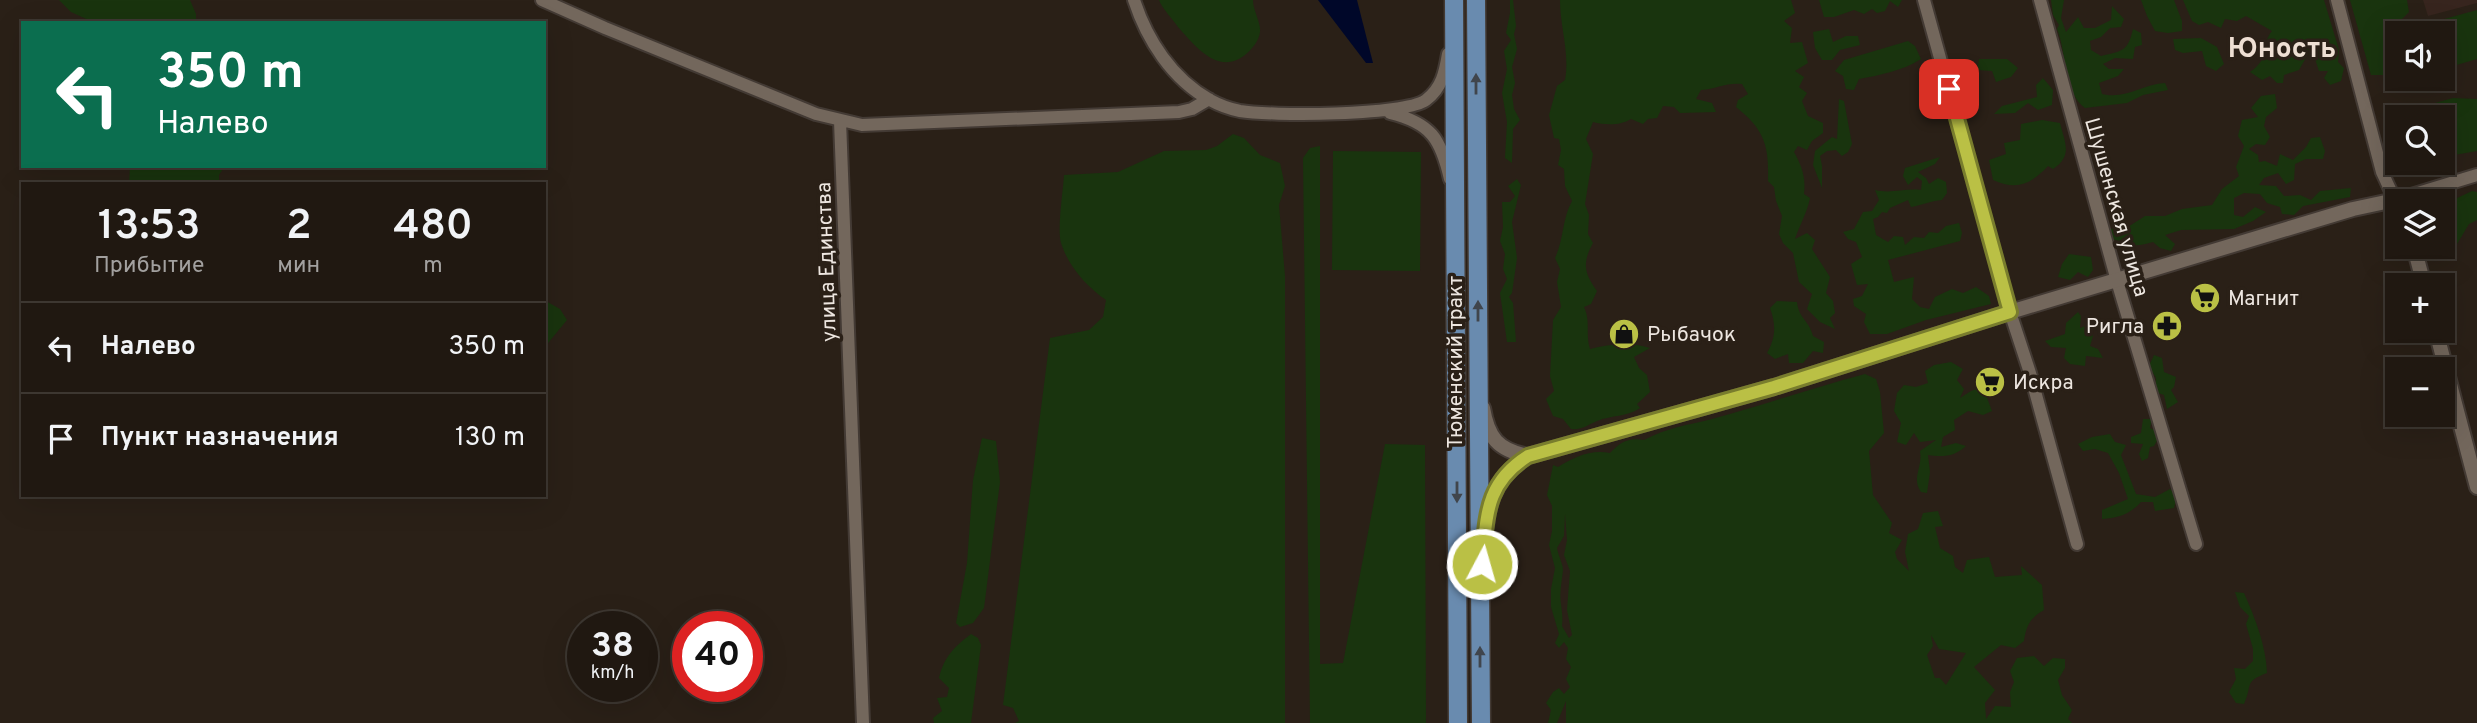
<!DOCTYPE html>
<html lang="ru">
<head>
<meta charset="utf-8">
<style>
	body { margin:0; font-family:Overpass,sans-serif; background:#28211a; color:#f1f3f6; height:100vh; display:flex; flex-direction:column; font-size:26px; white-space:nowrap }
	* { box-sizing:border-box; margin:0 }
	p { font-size:23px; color:#a2a09f }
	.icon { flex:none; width:38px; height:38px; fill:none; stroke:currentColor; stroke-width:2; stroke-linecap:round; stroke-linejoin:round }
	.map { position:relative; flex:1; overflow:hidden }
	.drawer { position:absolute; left:21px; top:182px; width:525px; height:315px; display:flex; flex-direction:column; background:#201811; border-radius:0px; box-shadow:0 7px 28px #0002,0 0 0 2px #3d3731 }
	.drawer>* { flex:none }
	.banner { position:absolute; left:21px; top:21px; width:525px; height:147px; border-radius:0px; box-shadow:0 7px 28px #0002,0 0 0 2px #3d3731; background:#0b6e4f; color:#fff; overflow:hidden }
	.buttons { position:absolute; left:2385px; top:21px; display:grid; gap:14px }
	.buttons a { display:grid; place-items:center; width:70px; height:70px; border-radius:0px; background:#201811; box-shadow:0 7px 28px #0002,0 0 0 2px #3d3731; font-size:35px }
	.speed { position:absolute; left:567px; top:611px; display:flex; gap:14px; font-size:35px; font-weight:700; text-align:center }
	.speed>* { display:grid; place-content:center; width:91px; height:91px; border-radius:50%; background:#201811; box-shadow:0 7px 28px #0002,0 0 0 2px #3d3731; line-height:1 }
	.speed small { font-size:18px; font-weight:400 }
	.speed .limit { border:10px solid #d22; background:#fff; color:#111 }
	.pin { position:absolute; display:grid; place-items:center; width:60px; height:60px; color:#fff; margin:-30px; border-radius:14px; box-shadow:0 4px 10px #0006 }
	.me { position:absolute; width:77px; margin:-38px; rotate:6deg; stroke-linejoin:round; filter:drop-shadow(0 0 5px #0008) }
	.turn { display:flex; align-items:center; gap:24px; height:147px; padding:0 21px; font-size:32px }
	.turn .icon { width:91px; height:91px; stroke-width:2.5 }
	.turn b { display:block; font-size:49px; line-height:60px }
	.eta { display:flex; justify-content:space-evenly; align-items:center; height:119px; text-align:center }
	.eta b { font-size:42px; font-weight:600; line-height:49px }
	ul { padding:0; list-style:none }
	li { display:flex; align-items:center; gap:21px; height:91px; padding:0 21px; border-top:2px solid #3d3731 }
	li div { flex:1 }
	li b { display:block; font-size:26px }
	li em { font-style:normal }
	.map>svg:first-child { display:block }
	.education { fill:#37251e }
	.green { fill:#19340e; fill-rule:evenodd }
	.water { fill:#000729 }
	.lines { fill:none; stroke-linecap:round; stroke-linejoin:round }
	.minor-casing { stroke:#433a34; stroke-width:16 }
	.tertiary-casing { stroke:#433a34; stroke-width:18 }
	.primary-casing { stroke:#433a34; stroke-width:21 }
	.minor { stroke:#73675c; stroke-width:12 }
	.tertiary { stroke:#73675c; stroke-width:14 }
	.primary { stroke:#698baf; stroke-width:18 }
	.oneway { fill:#40454c }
	.route-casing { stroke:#797d2d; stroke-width:18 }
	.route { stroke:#bac045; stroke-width:12 }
	.labels { text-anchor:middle; stroke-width:7; stroke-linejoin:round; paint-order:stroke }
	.street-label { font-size:21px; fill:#ede6e0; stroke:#2a2017 }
	.poi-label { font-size:21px; fill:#ede6e0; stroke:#2a2017; text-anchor:start }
	.district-label { font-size:28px; font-weight:bold; fill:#eedfd3; stroke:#2a2017 }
</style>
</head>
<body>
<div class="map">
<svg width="2477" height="723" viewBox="0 0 2477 723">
	<rect width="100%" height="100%" fill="#2a2017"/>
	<path class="education" d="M2423,0H2477V3L2428,16Z"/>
	<path class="green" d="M59,0H190L196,14V23H95L71,12Z
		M1159,0H1253C1253,11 1261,22 1260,32C1259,41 1252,49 1245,55C1218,76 1195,46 1178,27C1172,18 1163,10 1159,0Z
		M1510,0H1513L1516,26L1514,34L1517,49L1512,67L1515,83L1512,95L1514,109L1520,120L1513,129L1512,163L1505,158L1507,122L1502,93L1507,69L1504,51L1511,40L1506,33L1510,13Z
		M1560,0H1791L1795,13L1784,21L1792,28L1790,43L1802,42L1808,63L1795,71L1804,77L1799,87L1807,93L1802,101L1808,116L1823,123V133L1812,141L1807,150L1798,146L1794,152C1802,166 1806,178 1804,194L1810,198C1807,213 1800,224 1795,239L1807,233L1815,240L1812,249L1830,277L1826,293L1833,301L1835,313L1830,318L1835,329L1820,322L1807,309L1812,294L1799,282L1793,253L1783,243L1779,234L1782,216L1776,201L1774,187L1768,181C1769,146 1765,130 1736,107L1738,100L1748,94L1742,84C1727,82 1716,89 1701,90L1696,99L1712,103L1716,112L1680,113L1674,107L1663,106L1657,118L1648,119L1643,124L1631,119C1620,126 1605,125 1593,122L1586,139L1593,154L1585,204L1589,215L1588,234L1593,243C1582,263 1584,273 1597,291L1591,304L1584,307C1591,322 1585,333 1590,349C1610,344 1630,342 1650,348L1634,357L1639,368L1647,375L1650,392L1637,404L1640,408C1627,417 1612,415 1597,421C1587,425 1583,430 1571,429L1563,419L1553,416L1546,399L1554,391L1550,376L1553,320L1561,307L1557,282L1560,269L1555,258C1564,239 1562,219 1572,201L1565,186L1564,169L1558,165L1561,150L1559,139L1554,138L1549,115L1557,86L1565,80C1570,53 1560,28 1560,0Z
		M1819,0H1902L1898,7L1890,1L1885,11L1877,13L1872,9L1864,14L1854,10L1834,17H1824Z
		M2051,0H2064L2061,18L2066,32L2078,17L2084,28H2095L2111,20L2112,6L2124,19L2121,27L2110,28L2101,37L2090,41L2091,50L2101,56C2123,51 2128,51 2133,29L2141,33L2142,45L2135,47L2133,59L2115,58L2103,64L2109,69H2124L2118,76L2099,83L2102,94C2125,100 2143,84 2165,83L2168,90L2143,95L2127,103L2085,108C2063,92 2067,53 2057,29L2059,25L2053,15Z
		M2141,0H2174L2182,21V31L2168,33L2155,31L2147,16Z
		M2183,0H2324L2339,50L2338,62L2344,68L2341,81L2330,85L2324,78L2328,71H2319L2313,53L2307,56L2299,70L2284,75L2283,83H2277L2270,76L2262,80L2250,72C2272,57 2260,45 2272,31L2246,16L2237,21L2225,19L2221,28L2208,22L2199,25L2192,21Z
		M2350,0H2407L2409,12L2392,29V56L2387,75H2371Z
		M2477,10V59L2443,69V33H2404L2408,29Z
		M1829,29L1833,42L1846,36H1858L1860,45L1840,50L1832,60H1822L1815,48L1813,32Z
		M2201,38L2217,47L2224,64L2216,71L2206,66L2202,51L2183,53L2175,50L2173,39Z
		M1908,41L1915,46L1921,59C1902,71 1880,75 1859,79L1854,90L1846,89L1843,76L1835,71L1844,60Z
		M1979,59H2007L2018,68L2011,77L1996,82L1992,71L1977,70Z
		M2043,78L2053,90L2052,105L2038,110L2028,103L2015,113L1994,114L2002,106L2037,97L2036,85Z
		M2275,94L2277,108L2266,117L2264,126L2270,137L2265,145L2256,144L2249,149L2258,155L2259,162L2265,161L2277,166L2280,154L2293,160L2306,147L2311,138L2320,137L2325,151L2323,159H2306L2295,164L2294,180L2286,184L2278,173L2264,178L2259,185L2276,186L2284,196L2300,195L2311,200L2320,191L2351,188L2350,197L2303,206L2294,215L2282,214L2280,207L2267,203L2260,194L2244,193L2234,198V215L2243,217L2255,207L2266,212L2253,221L2234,229L2181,230L2165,235L2175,244L2171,251L2160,248L2153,242C2138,247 2127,246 2113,239L2110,231L2118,221L2128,227L2145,216H2165L2182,209L2212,205L2222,189L2239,176L2236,167L2244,146L2238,136L2242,120L2258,117L2251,108L2261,96Z
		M2453,98L2477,99V151L2443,157V117H2398L2397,133L2393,126L2401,104L2424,106Z
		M1839,99L1844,101L1852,144L1848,152L1842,156L1836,150L1827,151L1820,156L1822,166V188L1813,165L1815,151L1832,137L1837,139Z
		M2042,120L2060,123C2065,143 2073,156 2053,169L2048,166C2031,184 2017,191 1993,180L1989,160L2006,154L2004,143L2020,140L2021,124Z
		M1233,134L1244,138L1260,155L1280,163L1285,186L1279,205L1285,276V723H1015L1019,721L1013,708L1003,705L1050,338L1089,330L1103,317L1106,300C1087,287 1068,266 1061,243C1057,229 1063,192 1064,175L1118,172L1164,151L1206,150L1217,146Z
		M1320,146V664L1343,663L1385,444L1425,445L1426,723H1310L1303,158L1310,148Z
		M1333,151L1421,152L1420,271L1332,270Z
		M1940,157L1935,164L1918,172L1926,178L1929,184L1938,178L1946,182L1947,193L1942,200C1930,201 1922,205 1911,207L1908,200L1890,208L1887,213L1882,212L1878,217L1873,219L1876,235L1888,242L1894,236L1903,237L1905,245L1914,237L1924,238L1929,232L1938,233L1946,226L1959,223L1962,233L1960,241L1888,260L1894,282L1914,277L1912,299L1920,307L1929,309L1935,297L1952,289L1963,293L1976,287L1989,296L1991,304L1926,320L1887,334H1870L1864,322L1866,314L1854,306L1853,299L1862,296L1868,284L1857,285L1851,264L1862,257L1856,242L1848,239L1843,232L1854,229L1863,212L1872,211L1879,200L1875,190C1891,194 1905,188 1921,190L1922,181L1917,177L1908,185L1903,176L1905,168Z
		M130,166H225L219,175V184H129Z
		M1517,179L1521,185L1512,222L1517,258L1512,293L1509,297L1513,303L1516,342H1507L1500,293L1507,279L1503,269L1505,254L1500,241L1503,227L1502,202H1510L1515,196L1508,186Z
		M2472,191L2477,192V220L2469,224L2448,259L2443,245V201H2433L2435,197L2453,200Z
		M2069,254L2091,257L2093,270L2088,277L2078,272L2070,280L2058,277L2062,264Z
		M544,300L560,309L567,320L544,348Z
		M1777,301L1797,302C1799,319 1809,320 1813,336L1824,342L1823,353L1813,351L1803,363H1789L1788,354L1775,359L1767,353C1776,337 1776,325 1770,308Z
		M2078,312L2081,316L2080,328L2090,324L2093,336L2090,346L2098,349L2103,358L2086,356L2085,366L2070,364L2064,358L2066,348L2051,347L2045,341L2065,334L2066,323Z
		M2154,355L2162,358L2164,372L2176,377L2174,387L2171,390L2178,402L2167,409L2164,395L2155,392L2156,378L2149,366Z
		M1951,362L1963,369L1957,380L1964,389L1960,398L1971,391L1983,387L1992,411L1983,415L1968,411L1954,420L1955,430L1943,437L1941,447L1956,443L1966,446C1954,457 1943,457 1928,455L1930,472L1927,493L1921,492C1911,478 1923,467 1920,451L1936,440L1920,442L1914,433L1906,445L1897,442L1901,423L1894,411L1897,393L1904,385L1916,387L1928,383L1925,371L1934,365Z
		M1865,374L1876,379L1880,392L1884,433L1869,451L1873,495L1892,523L1889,533L1902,540L1895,552L1897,559L1909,571L1905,552L1908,534L1918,529L1923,513L1938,511L1943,526L1935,527L1940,548L1953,556L1955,567L1963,573L1967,560L1989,557L1995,577L2022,575L2021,566L2042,585L2044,610C2030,618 2026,626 2024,641L2015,648L2001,645L1974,667L1995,690L1985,703L1986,719L1995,706L2011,707L2010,692L2014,682L2010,671L2017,658L2034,656L2044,666L2053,658L2065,659V668L2058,680L2062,695L2072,710L2068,719L2072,723H1566V701L1557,723H1548L1551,710L1546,703L1553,692L1559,688L1564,694L1570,687L1566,679L1571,667L1566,659L1568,648L1564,642L1559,648L1555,643L1559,634L1551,607V589L1555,568L1549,545L1552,531V506L1547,495L1553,465L1558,467C1574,457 1591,449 1610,453C1620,442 1629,437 1644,440C1666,428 1688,425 1712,419C1763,405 1813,388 1865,374ZM1565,514L1567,540L1564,555L1570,571L1567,610L1572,635L1569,638L1562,626C1563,617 1562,613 1561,604C1559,593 1562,581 1563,570C1563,564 1558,555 1557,548L1564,536ZM1931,635L1939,649L1966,653L1946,685L1940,678H1935L1927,655L1933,646Z
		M2143,419H2152L2150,428L2156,431L2158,439L2154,446L2150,447L2148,458L2142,461L2139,454L2143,444L2131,443V437L2141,433Z
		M2110,434L2115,442L2126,445L2121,455L2136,494L2155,497L2170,489L2177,496L2174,508L2155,511L2153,502H2141C2130,514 2119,518 2102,519V510L2128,499L2119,473L2108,453L2095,449L2083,451L2078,444L2092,437Z
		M982,438L996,441L1000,482L984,608L973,623L960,627L956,623L967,563L973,480Z
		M2235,592L2244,593C2255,618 2266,645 2267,673C2243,682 2253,685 2244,704L2236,703L2229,692L2236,679L2234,668L2245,669L2253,661V649L2246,624L2249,616L2240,607Z
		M971,634L978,638L981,645L971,723H934L933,718L942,711L937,698L947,697L949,688L939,678C944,657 954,647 971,634Z"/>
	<path class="water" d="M1318,0H1357L1373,63H1366Z"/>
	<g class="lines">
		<g class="minor-casing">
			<path id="minor" d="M542,0L605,28L816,114L862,125L1179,112L1192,109L1209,99
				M1134,0C1147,40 1172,79 1210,100C1219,105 1230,109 1240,111C1270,116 1404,116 1426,100C1442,88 1445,72 1448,54
				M1924,0L2010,312L2030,373L2077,544
				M2040,0L2117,281L2196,544
				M2337,0L2382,172L2395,200L2477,175
				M1390,113C1431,123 1441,139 1450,179
				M840,121L863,723"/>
		</g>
		<g class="tertiary-casing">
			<path id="tertiary" d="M2414,247L2424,285
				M2436,331L2477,487
				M1483,408C1488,438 1498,450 1528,456
				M1486,526C1489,494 1501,474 1528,456L1774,387L2010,312L2353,209L2395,200L2398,205"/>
		</g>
		<g class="primary-casing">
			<path id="primary" d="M1454,0L1458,723
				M1476,0L1481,723"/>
		</g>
		<use href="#minor" class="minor"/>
		<use href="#tertiary" class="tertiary"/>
		<use href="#primary" class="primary"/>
	</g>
	<defs><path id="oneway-solid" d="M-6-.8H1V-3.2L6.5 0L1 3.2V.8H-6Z" transform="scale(1.75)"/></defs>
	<g class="oneway">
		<use href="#oneway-solid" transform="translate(1476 84) rotate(-90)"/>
		<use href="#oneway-solid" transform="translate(1478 311) rotate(-90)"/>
		<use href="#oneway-solid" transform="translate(1457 492) rotate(90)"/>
		<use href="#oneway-solid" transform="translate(1480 657) rotate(-90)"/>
	</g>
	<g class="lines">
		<g class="route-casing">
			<path id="route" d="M1482,564C1487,517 1484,484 1528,456L1774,387L2010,312L1949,89"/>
		</g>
		<use href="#route" class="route"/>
	</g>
	<defs>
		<g id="supermarket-disc" transform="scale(1.575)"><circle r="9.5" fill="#bac045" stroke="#2a2017"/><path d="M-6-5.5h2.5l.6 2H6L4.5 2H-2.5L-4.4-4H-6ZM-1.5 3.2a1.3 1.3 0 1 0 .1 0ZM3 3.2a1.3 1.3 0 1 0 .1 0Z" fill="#111"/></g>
		<g id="pharmacy-disc" transform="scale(1.575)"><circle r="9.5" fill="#bac045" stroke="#2a2017"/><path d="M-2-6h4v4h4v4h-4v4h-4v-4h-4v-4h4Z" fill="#111"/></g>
		<g id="shop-disc" transform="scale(1.575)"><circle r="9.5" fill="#bac045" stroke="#2a2017"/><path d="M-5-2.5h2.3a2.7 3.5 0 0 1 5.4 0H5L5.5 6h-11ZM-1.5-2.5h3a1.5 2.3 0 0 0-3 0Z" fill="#111"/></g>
	</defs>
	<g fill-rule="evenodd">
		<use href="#supermarket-disc" x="2205" y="298"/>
		<use href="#pharmacy-disc" x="2167" y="326"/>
		<use href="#shop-disc" x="1624" y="334"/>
		<use href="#supermarket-disc" x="1990" y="382"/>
	</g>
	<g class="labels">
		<g class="street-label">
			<text transform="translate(2117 207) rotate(74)" y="7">Шушенская улица</text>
			<text transform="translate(826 262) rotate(-92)" y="7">улица Единства</text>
			<text transform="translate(1455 362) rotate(-90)" y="7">Тюменский тракт</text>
		</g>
		<g class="poi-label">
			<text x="2228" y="305">Магнит</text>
			<text x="2144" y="333" text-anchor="end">Ригла</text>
			<text x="1647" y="341">Рыбачок</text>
			<text x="2013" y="389">Искра</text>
		</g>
		<g class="district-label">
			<text x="2282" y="57">Юность</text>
		</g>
	</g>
</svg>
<div class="buttons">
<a><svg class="icon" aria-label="sound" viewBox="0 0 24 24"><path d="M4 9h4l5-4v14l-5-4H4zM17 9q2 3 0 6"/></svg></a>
<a><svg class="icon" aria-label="search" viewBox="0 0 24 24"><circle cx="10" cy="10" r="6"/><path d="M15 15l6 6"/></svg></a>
<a><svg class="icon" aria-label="layers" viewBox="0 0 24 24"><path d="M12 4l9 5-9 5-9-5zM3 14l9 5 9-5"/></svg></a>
<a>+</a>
<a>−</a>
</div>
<div class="speed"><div>38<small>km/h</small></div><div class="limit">40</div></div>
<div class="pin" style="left:1949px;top:89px;background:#d93025"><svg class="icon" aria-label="arrive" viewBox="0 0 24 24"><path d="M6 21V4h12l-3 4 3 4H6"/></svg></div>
<svg class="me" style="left:1482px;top:564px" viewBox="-20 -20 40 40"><circle r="17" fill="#bac045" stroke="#fff" stroke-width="3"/><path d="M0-11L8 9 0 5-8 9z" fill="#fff"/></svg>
<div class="banner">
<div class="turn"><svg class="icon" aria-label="left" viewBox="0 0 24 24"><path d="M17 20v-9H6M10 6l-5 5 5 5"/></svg><div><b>350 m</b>Налево</div></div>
</div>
<section class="drawer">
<div class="eta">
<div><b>13:53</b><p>Прибытие</p></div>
<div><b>2</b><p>мин</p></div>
<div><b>480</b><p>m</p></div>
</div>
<ul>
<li><svg class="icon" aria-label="left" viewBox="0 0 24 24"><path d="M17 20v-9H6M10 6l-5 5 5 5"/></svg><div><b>Налево</b></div><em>350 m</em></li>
<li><svg class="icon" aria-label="arrive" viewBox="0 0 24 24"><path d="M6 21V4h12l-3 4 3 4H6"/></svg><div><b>Пункт назначения</b></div><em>130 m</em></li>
</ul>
</section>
</div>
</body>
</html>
